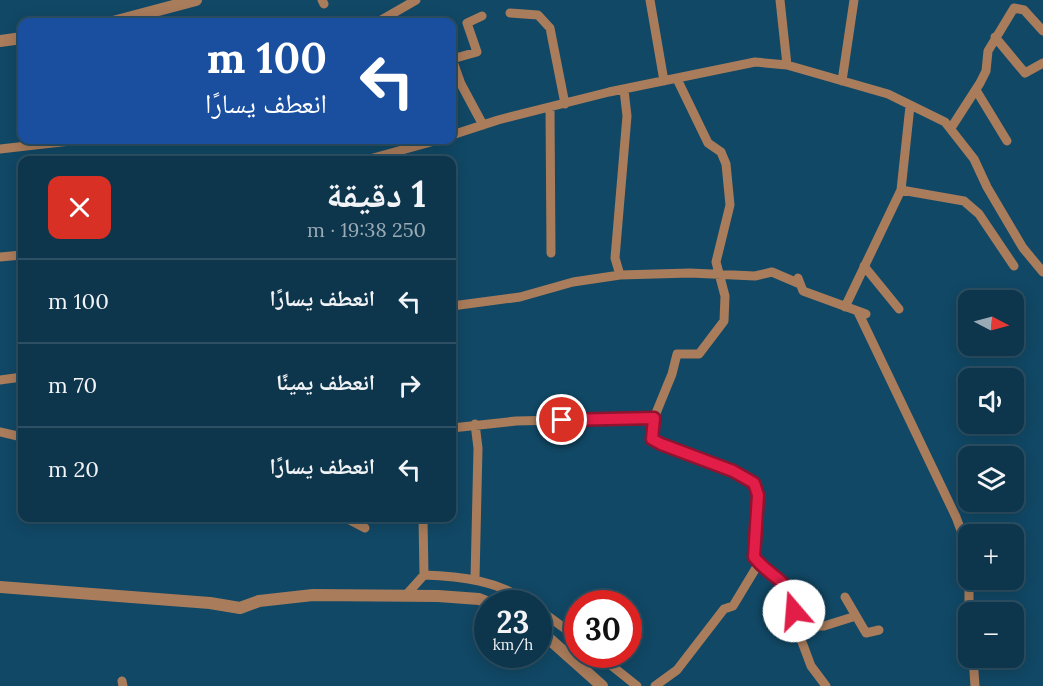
<!DOCTYPE html>
<html lang="ar">
<head>
<meta charset="utf-8">
<style>
	body { margin:0; font-family:Lora,"Noto Naskh Arabic",serif; background:#163e53; color:#f1f3f6; direction:rtl; height:100vh; display:flex; flex-direction:column; font-size:22px; white-space:nowrap }
	* { box-sizing:border-box; margin:0 }
	p { font-size:20px; color:#9aabb5 }
	.icon { flex:none; width:33px; height:33px; fill:none; stroke:currentColor; stroke-width:2; stroke-linecap:round; stroke-linejoin:round }
	.map { position:relative; flex:1; overflow:hidden; direction:ltr }
	.panel { position:absolute; left:18px; top:156px; width:438px; height:366px; display:flex; flex-direction:column; background:#0d364c; border-radius:12px; box-shadow:0 3px 15px #0003,0 0 0 2px #2d5064; direction:rtl }
	.panel>* { flex:none }
	.guide { position:absolute; left:18px; top:18px; width:438px; height:126px; border-radius:12px; box-shadow:0 3px 15px #0003,0 0 0 2px #2d5064; direction:rtl; background:#1a4fa0; color:#fff; overflow:hidden }
	.needle { width:39px; rotate:96deg }
	.tools { position:absolute; left:958px; top:290px; display:grid; gap:12px }
	.tools a { display:grid; place-items:center; width:66px; height:66px; border-radius:12px; background:#0d364c; box-shadow:0 3px 15px #0003,0 0 0 2px #2d5064; font-size:30px }
	.speed { position:absolute; left:474px; top:590px; display:flex; gap:12px; font-size:30px; font-weight:700; text-align:center }
	.speed>* { display:grid; place-content:center; width:78px; height:78px; border-radius:50%; background:#0d364c; box-shadow:0 3px 15px #0003,0 0 0 2px #2d5064; line-height:1 }
	.speed small { font-size:15px; font-weight:400 }
	.speed .limit { border:9px solid #d22; background:#fff; color:#111 }
	.pin { position:absolute; display:grid; place-items:center; width:51px; height:51px; color:#fff; margin:-26px; border:3px solid #fff; border-radius:50%; box-shadow:0 2px 6px #0007 }
	.me { position:absolute; width:66px; margin:-33px; rotate:342deg; stroke-linejoin:round; filter:drop-shadow(0 0 4px #0008) }
	.turn { display:flex; align-items:center; gap:21px; height:126px; padding:0 30px; font-size:27px }
	.turn .icon { width:78px; height:78px; stroke-width:2.5 }
	.turn b { display:block; font-size:42px; line-height:51px }
	.round { display:grid; place-items:center; flex:none; width:63px; height:63px; border-radius:12px; background:#163e53 }
	.head { display:flex; align-items:center; justify-content:space-between; height:102px; padding:0 30px }
	h1 { font-size:36px; font-weight:700; line-height:45px }
	ul { padding:0; list-style:none }
	li { display:flex; align-items:center; gap:18px; height:84px; padding:0 30px; border-top:2px solid #2d5064 }
	li div { flex:1 }
	li b { display:block; font-size:22px }
	li em { font-style:normal }
	.map>svg:first-child { display:block }
	.lines { fill:none; stroke-linecap:round; stroke-linejoin:round }
	.minor { stroke:#a97c5b; stroke-width:9 }
	.tertiary { stroke:#a97c5b; stroke-width:12 }
	.route-casing { stroke:#92132f; stroke-width:15 }
	.route { stroke:#e11d48; stroke-width:10 }
</style>
</head>
<body>
<div class="map">
<svg width="1043" height="686" viewBox="0 0 1043 686">
	<rect width="100%" height="100%" fill="#114865"/>
	<g class="lines">
		<path class="minor" d="M322,0L324,4
			M650,0L664,81
			M780,0L787,65
			M510,13L538,15L550,28L565,104
			M378,22L416,0
			M995,37L1025,73L1043,63
			M452,59L477,52L467,23L482,16
			M452,59L461,84L483,125
			M842,81L854,0
			M976,90L1007,141
			M550,107L551,253
			M951,128L980,83L986,71L988,51L1014,8L1024,10L1043,31
			M452,135L498,120L609,92L755,62L787,65L888,94L945,122L974,159L987,187L1023,248L1043,272
			M0,149L79,140
			M366,160L438,140
			M901,190L964,201L979,214L1014,266
			M0,257L22,255
			M864,266L899,309
			M620,275L615,258L627,116L624,90
			M798,278L803,291L866,314
			M452,306L520,297L573,282L620,275L690,273L755,276L772,272L800,284
			M845,307L901,190L910,106
			M858,312L956,517L969,552
			M0,380L22,377
			M654,418L652,439L661,444L733,470L754,483L758,495L754,557L786,584L792,596L796,626L811,666L826,686
			M475,424L478,448L475,579
			M452,428L516,421L654,418L672,374L677,354H699L724,321L725,296L716,262L730,205L726,164L721,152L708,143L677,79
			M0,432L22,437
			M346,518L365,528
			M423,518L424,575
			M969,555V612
			M406,595L424,575C461,576 499,581 530,603
			M845,597L866,633L879,630
			M538,609L578,638
			M796,626H824L856,616
			M597,654L637,686
			M973,657L975,686
			M122,681L123,686
			M655,686L677,670L724,609L733,606L759,563"/>
		<path class="tertiary" d="M113,22L196,0
			M0,41L22,38
			M0,587L210,603L240,608L259,601L313,595L438,596L479,599L489,603
			M538,629L602,686"/>
	</g>
	<g class="lines">
		<g class="route-casing">
			<path id="route" d="M562,420L654,418L652,439L661,444L733,471L754,483L758,495L754,557C773,581 788,575 794,611"/>
		</g>
		<use href="#route" class="route"/>
	</g>
</svg>
<div class="tools">
<a><svg class="needle" viewBox="-14 -14 28 28"><path d="M0-13l5 13h-10z" fill="#e53935"/><path d="M0 13l5-13h-10z" fill="#9aabb5"/></svg></a>
<a><svg class="icon" aria-label="sound" viewBox="0 0 24 24"><path d="M4 9h4l5-4v14l-5-4H4zM17 9q2 3 0 6"/></svg></a>
<a><svg class="icon" aria-label="layers" viewBox="0 0 24 24"><path d="M12 4l9 5-9 5-9-5zM3 14l9 5 9-5"/></svg></a>
<a>+</a>
<a>−</a>
</div>
<div class="speed"><div>23<small>km/h</small></div><div class="limit">30</div></div>
<div class="pin" style="left:562px;top:420px;background:#d93025"><svg class="icon" aria-label="arrive" viewBox="0 0 24 24"><path d="M6 21V4h12l-3 4 3 4H6"/></svg></div>
<svg class="me" style="left:794px;top:611px" viewBox="-20 -20 40 40"><circle r="19" fill="#fff"/><path d="M0-13L10 11 0 6-10 11z" fill="#e11d48"/></svg>
<div class="guide">
<div class="turn"><svg class="icon" aria-label="left" viewBox="0 0 24 24"><path d="M17 20v-9H6M10 6l-5 5 5 5"/></svg><div><b>100 m</b>انعطف يسارًا</div></div>
</div>
<section class="panel">
<div class="head"><div><h1>1 دقيقة</h1><p>250 m · 19:38</p></div><a class="round" style="background:#d93025;color:#fff"><svg class="icon" aria-label="close" viewBox="0 0 24 24"><path d="M6 6l12 12M18 6L6 18"/></svg></a></div>
<ul>
<li><svg class="icon" aria-label="left" viewBox="0 0 24 24"><path d="M17 20v-9H6M10 6l-5 5 5 5"/></svg><div><b>انعطف يسارًا</b></div><em>100 m</em></li>
<li><svg class="icon" aria-label="right" viewBox="0 0 24 24"><path d="M7 20v-9h11M14 6l5 5-5 5"/></svg><div><b>انعطف يمينًا</b></div><em>70 m</em></li>
<li><svg class="icon" aria-label="left" viewBox="0 0 24 24"><path d="M17 20v-9H6M10 6l-5 5 5 5"/></svg><div><b>انعطف يسارًا</b></div><em>20 m</em></li>
</ul>
</section>
</div>
</body>
</html>
